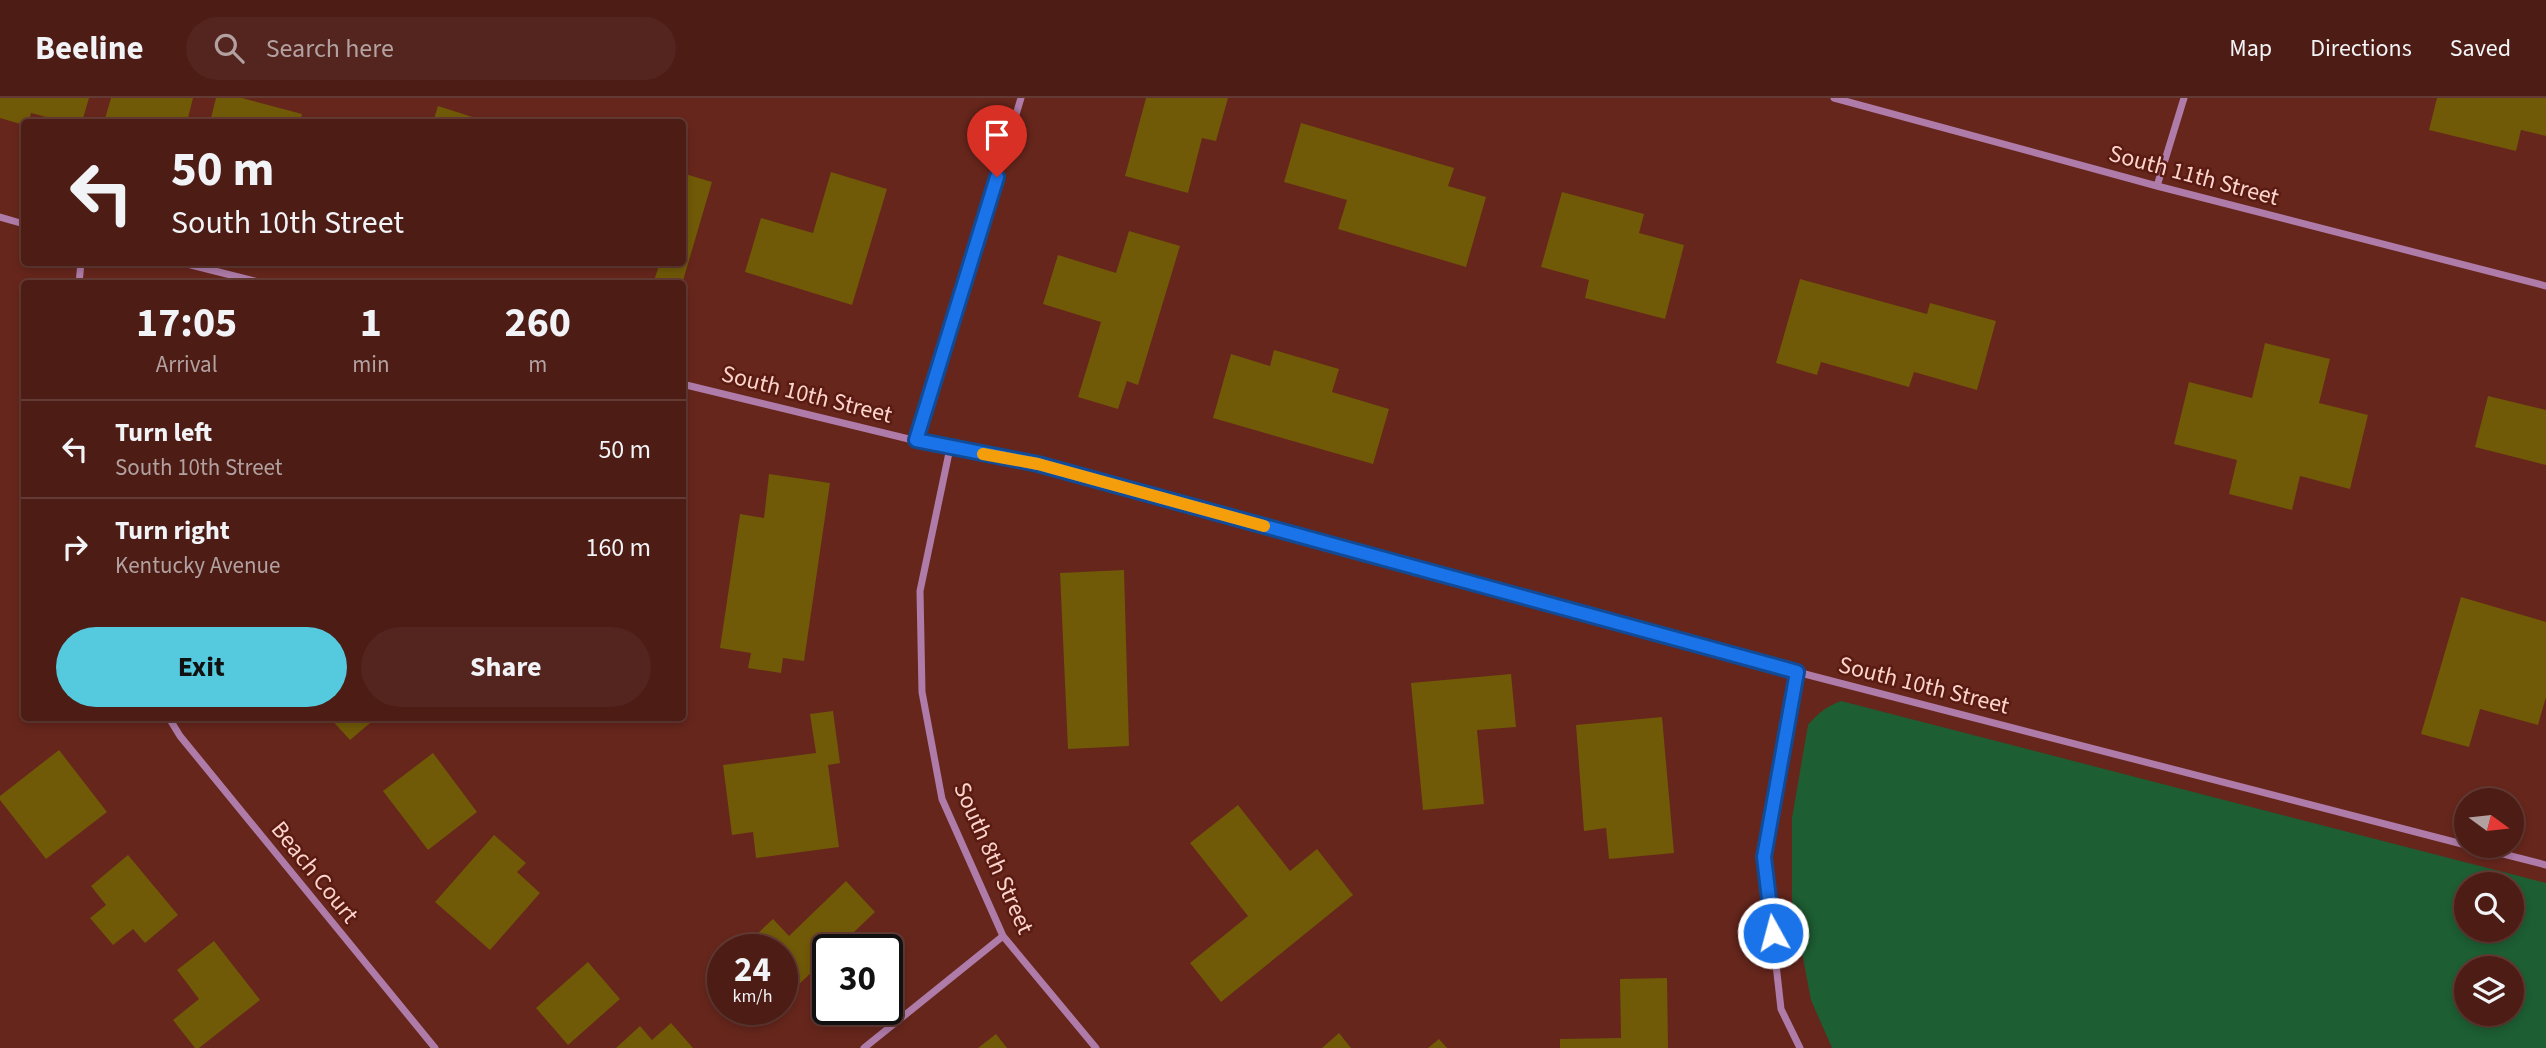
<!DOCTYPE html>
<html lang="en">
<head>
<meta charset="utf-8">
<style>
	body { margin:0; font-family:"Source Sans 3",sans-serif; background:#53251e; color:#f1f3f6; height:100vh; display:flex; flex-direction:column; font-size:26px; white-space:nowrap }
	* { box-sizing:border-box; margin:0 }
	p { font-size:23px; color:#b2a1a0 }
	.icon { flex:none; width:38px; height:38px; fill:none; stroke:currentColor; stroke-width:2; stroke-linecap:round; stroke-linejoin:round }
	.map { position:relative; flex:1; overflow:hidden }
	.side { position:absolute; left:21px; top:182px; width:665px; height:441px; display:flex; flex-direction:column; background:#4c1c15; border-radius:7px; box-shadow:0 4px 10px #0003,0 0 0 2px #633a34 }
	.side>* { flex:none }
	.guide { position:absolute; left:21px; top:21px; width:665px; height:147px; border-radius:7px; box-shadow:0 4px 10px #0003,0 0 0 2px #633a34; background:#4c1c15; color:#f1f3f6; overflow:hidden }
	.needle { width:46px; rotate:105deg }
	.buttons { position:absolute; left:2454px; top:690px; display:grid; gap:14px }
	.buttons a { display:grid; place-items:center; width:70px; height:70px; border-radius:50%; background:#4c1c15; box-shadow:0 4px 10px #0003,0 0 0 2px #633a34; font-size:35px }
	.speed { position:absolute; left:707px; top:836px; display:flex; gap:14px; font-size:35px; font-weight:700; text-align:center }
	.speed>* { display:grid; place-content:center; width:91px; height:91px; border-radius:50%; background:#4c1c15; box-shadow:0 4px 10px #0003,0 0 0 2px #633a34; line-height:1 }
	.speed small { font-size:18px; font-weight:400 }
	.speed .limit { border:4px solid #111; border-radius:10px; background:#fff; color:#111 }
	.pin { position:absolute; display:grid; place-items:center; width:60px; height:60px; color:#fff; margin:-72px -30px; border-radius:50% 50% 50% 0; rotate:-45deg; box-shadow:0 0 7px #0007 }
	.pin .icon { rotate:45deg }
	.me { position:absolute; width:77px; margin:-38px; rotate:353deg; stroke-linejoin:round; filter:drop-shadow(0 0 5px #0008) }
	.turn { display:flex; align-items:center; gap:24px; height:147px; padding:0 35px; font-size:32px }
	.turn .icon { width:91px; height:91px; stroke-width:2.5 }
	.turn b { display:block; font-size:49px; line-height:60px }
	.eta { display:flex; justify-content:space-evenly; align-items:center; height:119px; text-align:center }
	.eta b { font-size:42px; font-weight:700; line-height:49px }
	.button { display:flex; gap:14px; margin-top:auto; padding:14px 35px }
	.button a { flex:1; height:80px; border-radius:42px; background:#55cade; color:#111; font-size:28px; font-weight:700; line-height:80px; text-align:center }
	.button a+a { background:#53251e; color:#f1f3f6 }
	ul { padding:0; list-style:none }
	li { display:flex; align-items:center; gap:21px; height:98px; padding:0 35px; border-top:2px solid #633a34 }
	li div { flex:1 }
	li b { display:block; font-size:26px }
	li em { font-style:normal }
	header { display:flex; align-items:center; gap:42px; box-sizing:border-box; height:98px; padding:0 35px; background:#4c1c15; border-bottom:2px solid #633a34 }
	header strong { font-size:33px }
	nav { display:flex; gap:38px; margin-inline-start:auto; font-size:24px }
	.search { width:490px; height:63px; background:#53251e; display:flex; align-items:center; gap:18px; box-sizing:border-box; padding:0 24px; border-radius:38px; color:#b2a1a0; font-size:26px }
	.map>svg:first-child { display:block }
	.green { fill:#1d5e33; fill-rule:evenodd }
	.building { fill:#705907 }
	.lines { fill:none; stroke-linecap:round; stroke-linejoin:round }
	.minor { stroke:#af7ca9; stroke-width:7 }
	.route-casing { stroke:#114b97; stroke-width:18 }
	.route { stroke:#1a73e8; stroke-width:12 }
	.slow { stroke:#f59e0b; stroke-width:12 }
	.labels { text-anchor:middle; stroke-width:5; stroke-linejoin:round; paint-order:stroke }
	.street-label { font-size:24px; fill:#fdd4cc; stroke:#591b12 }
</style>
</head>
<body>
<header>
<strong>Beeline</strong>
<div class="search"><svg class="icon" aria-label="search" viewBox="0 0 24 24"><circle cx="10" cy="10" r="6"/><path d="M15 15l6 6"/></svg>Search here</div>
<nav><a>Map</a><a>Directions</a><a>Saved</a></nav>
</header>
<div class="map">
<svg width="2546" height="950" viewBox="0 0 2546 950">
	<rect width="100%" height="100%" fill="#66261c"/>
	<path class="green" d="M1841,603L2546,785V950H1832L1811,902L1792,802V720L1808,627C1818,615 1827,608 1841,603ZM2466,786H2511V831H2466ZM2466,870H2511V915H2466Z"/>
	<path class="building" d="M0,0H89L82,24H65L31,15L29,24H24V27L0,20Z
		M111,0H193L187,24H104Z
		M216,0H242L302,16L300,24H210Z
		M1146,0H1228L1216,43L1202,40L1188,95L1125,78Z
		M2437,0H2546V38L2521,32L2516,53L2429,32Z
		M438,8L488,24H433Z
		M1301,25L1454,70L1448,88L1486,99L1466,169L1338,131L1347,102L1284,84Z
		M831,74L887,91L852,207L745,174L761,120L813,135Z
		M682,75L712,84L682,186H653L660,164H682Z
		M1562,94L1644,116L1639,135L1684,147L1665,221L1585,200L1589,182L1541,169Z
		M1129,133L1180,148L1138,287L1127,283L1118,311L1078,299L1101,224L1043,206L1058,157L1116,175Z
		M1800,181L1927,216L1930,205L1996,223L1977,292L1914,274L1909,289L1821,264L1817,277L1776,265Z
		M2265,245L2330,261L2319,305L2368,317L2350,391L2300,378L2292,412L2229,396L2237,362L2174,346L2189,284L2252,300Z
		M1274,252L1339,271L1332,294L1389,311L1373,366L1213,320L1231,256L1270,268Z
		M2488,298L2546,312V367L2475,349Z
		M769,376L830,385L804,563L783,560L781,575L748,570L751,555L720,550L740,416L764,420Z
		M1124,472L1129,648L1068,651L1060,475Z
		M2461,499L2546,524V599L2538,627L2480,611L2469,649L2421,636Z
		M1511,576L1516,629L1477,632L1484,706L1423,712L1411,585Z
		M833,613L840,665L828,667L839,749L756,760L753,734L732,737L723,667L816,655L810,616Z
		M1662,619L1674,755L1609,761L1606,730L1584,733L1576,627Z
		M330,620H376L350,642Z
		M59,652L107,714L46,761L0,702V698Z
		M433,655L477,714L428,752L383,693Z
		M1238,707L1290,773L1317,751L1353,797L1221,904L1190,865L1248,818L1190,745Z
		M494,737L526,765L517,774L540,795L490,852L435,804Z
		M128,757L178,817L145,845L133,831L113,847L90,820L106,807L91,788Z
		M846,783L875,814L835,852H828V859L782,902V852H740L773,821L789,838Z
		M214,843L260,902L199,950H195L173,922L199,901L177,872Z
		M588,864L620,901L568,947L536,910Z
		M1667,880L1668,950H1560V941L1621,940L1620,881Z
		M671,925L693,950H616L640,928L652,942Z
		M1339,935L1351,950H1322Z
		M996,936L1007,950H978Z
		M1439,941L1447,950H1428Z"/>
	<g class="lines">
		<path class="minor" d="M1834,0L2157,88L2546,188
			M2157,88L2184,0
			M0,119L24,126
			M179,164L266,186
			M79,186L81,164
			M682,286L917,343L1038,366L1797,574L2466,747
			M917,343L1021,0
			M950,350L920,493L922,594L942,701L1003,838L1096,950
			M1797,574L1764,759L1781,911L1800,950
			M169,620L180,638L435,950
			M2468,747L2546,767
			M864,950L1003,838"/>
	</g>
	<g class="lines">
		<g class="route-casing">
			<path id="route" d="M997,79L916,342L1038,366L1797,574L1764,759L1773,835"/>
		</g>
		<use href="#route" class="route"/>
		<path class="slow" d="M983,356L1038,366L1264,428"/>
	</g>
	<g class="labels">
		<g class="street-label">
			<text transform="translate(2194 77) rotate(15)" y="8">South 11th Street</text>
			<text transform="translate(807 296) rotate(14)" y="8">South 10th Street</text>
			<text transform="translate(1924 587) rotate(14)" y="8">South 10th Street</text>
			<text transform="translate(994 760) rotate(66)" y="8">South 8th Street</text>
			<text transform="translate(315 774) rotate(51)" y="8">Beach Court</text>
		</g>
	</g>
</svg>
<div class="buttons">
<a><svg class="needle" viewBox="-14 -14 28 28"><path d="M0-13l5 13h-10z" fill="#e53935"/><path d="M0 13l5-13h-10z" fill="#b2a1a0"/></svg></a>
<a><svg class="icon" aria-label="search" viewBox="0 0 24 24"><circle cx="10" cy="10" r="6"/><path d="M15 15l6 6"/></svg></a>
<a><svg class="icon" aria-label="layers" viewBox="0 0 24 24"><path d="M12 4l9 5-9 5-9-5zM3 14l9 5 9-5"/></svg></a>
</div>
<div class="speed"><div>24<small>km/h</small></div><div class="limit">30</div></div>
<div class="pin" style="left:997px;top:79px;background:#d93025"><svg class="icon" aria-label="arrive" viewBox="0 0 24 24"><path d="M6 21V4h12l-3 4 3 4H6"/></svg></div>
<svg class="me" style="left:1773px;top:835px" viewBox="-20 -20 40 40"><circle r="17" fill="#1a73e8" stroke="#fff" stroke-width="3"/><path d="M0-11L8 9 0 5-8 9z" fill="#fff"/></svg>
<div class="guide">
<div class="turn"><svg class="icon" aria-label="left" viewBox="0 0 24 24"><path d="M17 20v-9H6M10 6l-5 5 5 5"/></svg><div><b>50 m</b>South 10th Street</div></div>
</div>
<section class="side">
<div class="eta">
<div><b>17:05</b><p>Arrival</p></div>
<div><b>1</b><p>min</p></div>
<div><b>260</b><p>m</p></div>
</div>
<ul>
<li><svg class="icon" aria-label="left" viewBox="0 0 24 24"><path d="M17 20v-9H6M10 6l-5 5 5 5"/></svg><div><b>Turn left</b><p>South 10th Street</p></div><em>50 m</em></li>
<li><svg class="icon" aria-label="right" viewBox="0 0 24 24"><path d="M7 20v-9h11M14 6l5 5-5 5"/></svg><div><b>Turn right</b><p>Kentucky Avenue</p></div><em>160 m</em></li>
</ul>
<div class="button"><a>Exit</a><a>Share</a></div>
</section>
</div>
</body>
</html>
